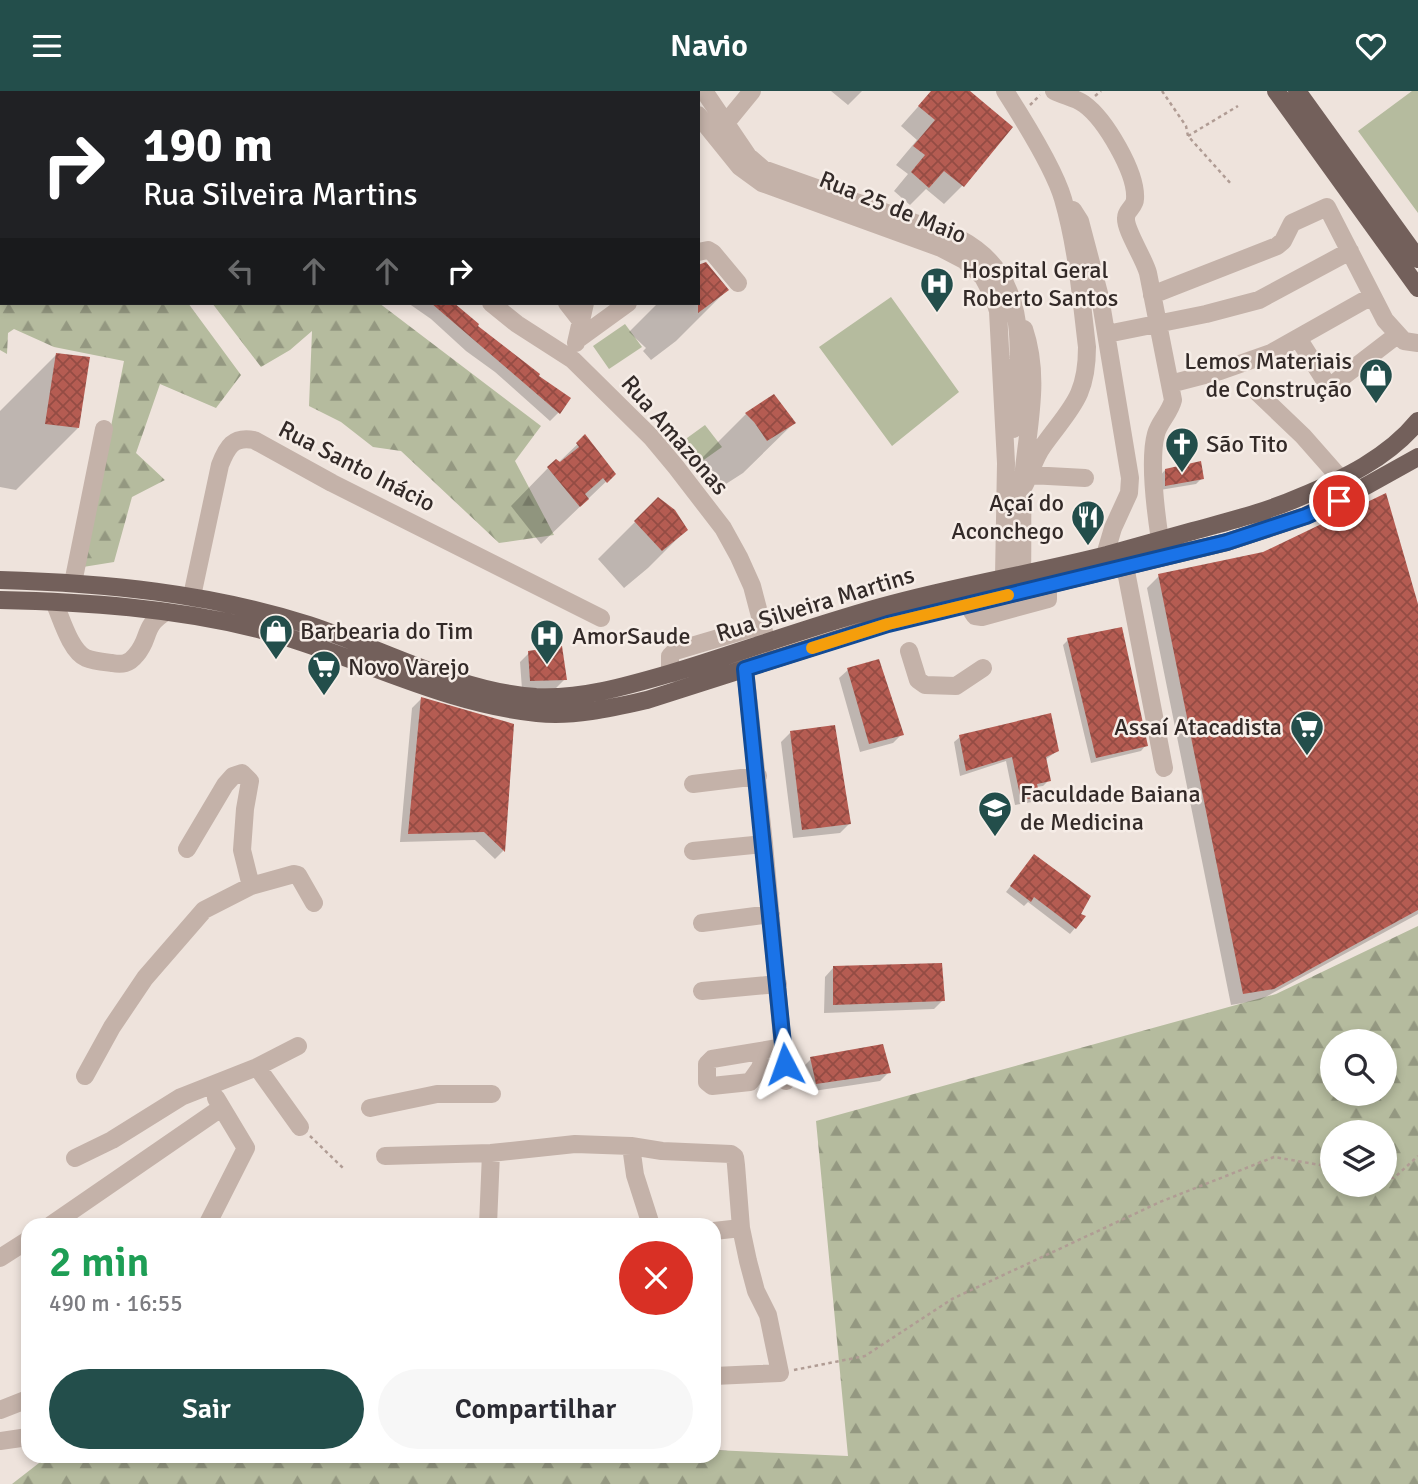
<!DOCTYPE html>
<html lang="pt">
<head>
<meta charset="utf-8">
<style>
	body { margin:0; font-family:Signika,sans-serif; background:#f7f7f7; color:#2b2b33; height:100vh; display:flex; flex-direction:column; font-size:26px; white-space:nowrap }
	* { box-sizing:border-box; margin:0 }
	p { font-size:23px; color:#7c7c81 }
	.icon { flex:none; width:38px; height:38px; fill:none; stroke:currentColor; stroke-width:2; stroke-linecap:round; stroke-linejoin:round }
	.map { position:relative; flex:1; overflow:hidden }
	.panel { position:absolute; left:21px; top:1127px; width:700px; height:245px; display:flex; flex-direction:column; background:#fff; border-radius:21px; box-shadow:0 4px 10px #0003 }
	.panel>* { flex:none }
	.guide { position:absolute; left:0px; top:0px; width:700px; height:214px; box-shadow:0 4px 10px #0003; background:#202124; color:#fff; overflow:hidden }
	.controls { position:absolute; left:1320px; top:938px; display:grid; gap:14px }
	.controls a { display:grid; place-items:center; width:77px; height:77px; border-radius:50%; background:#fff; box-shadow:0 4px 10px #0003; font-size:35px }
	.pin { position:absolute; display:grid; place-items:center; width:60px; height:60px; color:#fff; margin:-30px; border:4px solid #fff; border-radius:50%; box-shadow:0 2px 7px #0007 }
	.me { position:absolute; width:77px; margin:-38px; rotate:356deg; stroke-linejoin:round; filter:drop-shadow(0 0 5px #0008) }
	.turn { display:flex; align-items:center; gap:24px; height:147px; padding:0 28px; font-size:32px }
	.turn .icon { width:91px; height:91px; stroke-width:2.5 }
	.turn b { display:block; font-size:49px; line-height:60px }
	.lanes { display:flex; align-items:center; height:66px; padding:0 28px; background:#0003; justify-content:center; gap:35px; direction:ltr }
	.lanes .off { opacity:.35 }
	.round { display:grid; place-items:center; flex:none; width:74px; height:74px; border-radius:37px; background:#f7f7f7 }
	.overview { display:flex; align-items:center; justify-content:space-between; height:119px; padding:0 28px }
	h1 { font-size:42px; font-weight:600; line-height:52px; color:#1e9e55 }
	.primary-button { display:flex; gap:14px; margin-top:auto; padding:14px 28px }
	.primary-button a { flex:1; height:80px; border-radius:42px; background:#234e4b; color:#fff; font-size:28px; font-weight:600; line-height:80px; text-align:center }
	.primary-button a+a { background:#f7f7f7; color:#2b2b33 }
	header { display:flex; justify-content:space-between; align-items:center; height:91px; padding:0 28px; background:#234e4b; color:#fff; font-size:32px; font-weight:600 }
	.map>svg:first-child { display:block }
	.forest { fill:url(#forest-firs); fill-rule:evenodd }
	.green { fill:#b5bb9e }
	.shadow { fill:#0003 }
	.building { fill:url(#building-cross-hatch) }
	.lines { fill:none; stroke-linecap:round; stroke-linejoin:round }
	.path { stroke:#b09c94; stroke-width:2.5; stroke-dasharray:3.5 3.5; stroke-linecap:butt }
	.minor { stroke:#c4b2a9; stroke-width:18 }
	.major { stroke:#73605b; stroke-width:18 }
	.route-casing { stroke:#114b97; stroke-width:18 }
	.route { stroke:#1a73e8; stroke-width:12 }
	.slow { stroke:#f59e0b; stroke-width:12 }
	.labels { text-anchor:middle; stroke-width:5; stroke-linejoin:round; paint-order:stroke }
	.street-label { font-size:24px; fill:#332a28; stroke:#f6ede7 }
	.poi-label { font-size:24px; fill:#332a28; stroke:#f6ede7; text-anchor:start }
</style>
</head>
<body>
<header><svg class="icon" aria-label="menu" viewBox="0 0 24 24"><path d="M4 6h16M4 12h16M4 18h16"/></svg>Navio<svg class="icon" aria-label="heart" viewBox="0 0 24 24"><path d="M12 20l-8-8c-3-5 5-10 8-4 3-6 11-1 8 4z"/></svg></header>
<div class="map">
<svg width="1418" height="1393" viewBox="0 0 1418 1393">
	<defs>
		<pattern id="forest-firs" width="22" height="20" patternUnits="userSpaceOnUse" patternTransform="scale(1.75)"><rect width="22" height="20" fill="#b5bb9e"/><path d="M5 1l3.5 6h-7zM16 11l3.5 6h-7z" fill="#949881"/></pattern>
		<pattern id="building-cross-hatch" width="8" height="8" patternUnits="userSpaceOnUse" patternTransform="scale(1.75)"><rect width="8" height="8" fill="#b55c52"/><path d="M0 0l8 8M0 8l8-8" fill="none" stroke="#944c44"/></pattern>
	</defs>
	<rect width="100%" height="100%" fill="#eee3dc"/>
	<path class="forest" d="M0,8L2,212H188L241,284L216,317L160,293L136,362L165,389L132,406L114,471L83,476L124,270L54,256L14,238L8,242L7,263L0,259Z
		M212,212H379L541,335L515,370L554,444L499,452L401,360L373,356L341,331L309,315L312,240L290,259L261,276Z
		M1418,835V1393H12L48,1365H714V1359L848,1365L816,1030L1276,903ZM1384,950V1003H1332V950ZM1332,1041H1384V1094H1332Z"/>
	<path class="green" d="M1412,0H1418V122L1358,40Z
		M891,206L959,301L892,355L819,256Z
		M625,233L642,256L609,278L593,255Z
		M705,334L722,356L691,378L676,355Z"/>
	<path class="shadow" d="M0,0H27L28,2H2V11Z
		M240,0H268L278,2H240Z
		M338,0H377L337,2Z
		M410,0H452L409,2Z
		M540,0H593V2H539Z
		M831,0H862L848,14Z
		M932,0H967L1011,37L962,95L944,113L926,98L910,114L894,100L908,83L896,74L917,49L901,35Z
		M727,199L676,250L651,269L643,260L646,257L629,241L658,212H698Z
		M408,212H452L477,233L475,235L559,321L550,330L495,281L466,260L431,228Z
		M56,264L78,337L16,399L0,396V320Z
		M774,305L794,332L743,382L715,400L695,374L746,323Z
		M585,346L614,383L541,453L511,415L548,377L558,372Z
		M1165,379L1202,387L1196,393L1160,399V385Z
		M635,431L686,439L648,477L624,497L598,468Z
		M1264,463L1418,520V823L1260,909L1231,914L1147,497L1159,485Z
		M1068,549L1146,654L1141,660L1091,672L1063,554Z
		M529,562L565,588L556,597L522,598L520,571Z
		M848,579L902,643L893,652L860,661L839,587Z
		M421,608L512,634L503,760L495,768L475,749L400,751L412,617Z
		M790,642L849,733L840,742L793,747L781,651Z
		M960,646L1057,660L1045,669L1049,689L1043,695L1036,696L1038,706L1032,711L1015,714L1006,670L960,685L954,651Z
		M1034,765L1078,823L1075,837L1070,843L1028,811L1024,815L1006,801Z
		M833,877L943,909L934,918L824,922L825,886Z
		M811,968L889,981L880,990L807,1001L802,977Z"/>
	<path class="building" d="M931,0H970L1013,36L964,96L944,80L929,97L911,81L925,64L913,55L935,29L918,15Z
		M706,171L729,199L698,222V174Z
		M431,212H454L479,233L478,235L540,283L539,285L571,307L560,323Z
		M56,262L90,266L79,337L45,333Z
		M774,303L796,332L767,350L754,331L745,322Z
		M585,343L616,383L607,392L603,387L585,403L589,408L580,416L547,376L556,368L560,371L579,356L576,352Z
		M1201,370L1204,388L1165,395V378Z
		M1386,402L1418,513V819L1274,898L1243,903L1158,483L1263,461Z
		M658,406L675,419L688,439L662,460L634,430Z
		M1122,536L1148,655L1096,667L1067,547Z
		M562,555L567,589L530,590L528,560Z
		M879,568L904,644L869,653L847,577Z
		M421,606L514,633L505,761L484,741L408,743Z
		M1051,622L1059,660L1046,666L1051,690L1037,693L1040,706L1021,709L1012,666L966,680L959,644Z
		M835,634L851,733L802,739L790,640Z
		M1034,763L1091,805L1081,823L1086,825L1076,838L1034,806L1031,811L1010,795Z
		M942,872L945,910L833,914V875Z
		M883,953L891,982L816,993L810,966Z"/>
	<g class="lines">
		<path class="path" d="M1162,0L1186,35L1188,45L1232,94
			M1095,5L1101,0
			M1030,14L1040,4
			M1188,45L1238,15
			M310,1045L343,1077
			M1384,1085L1394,1087L1418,1065
			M794,1279L865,1265L952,1208L1160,1111L1274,1066L1332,1076"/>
		<path class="minor" d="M73,0L78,2
			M513,0L514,2
			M680,0L682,2
			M704,0L748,65L763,78L960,148C1035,188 1019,267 1013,338
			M1005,0C1023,28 1054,77 1063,108C1077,156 1081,207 1087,256C1087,307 1070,317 1043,355C1034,367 1031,382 1024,395
			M1054,0C1064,5 1076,7 1084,13C1105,28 1137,82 1135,108C1135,116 1126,119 1126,127C1125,139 1144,167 1148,182L1173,309C1170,322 1159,331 1156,343C1149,368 1156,423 1160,449
			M177,2L180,0
			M194,2V0
			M698,24L740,76L762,92L941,157L964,169L983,186L994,207L998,220L1006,372L1004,486L1010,499
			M725,33L752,0
			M1073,119L1080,130L1100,206L1130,387L1129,402L1113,437L1105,464
			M698,161L708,159L713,162L738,192
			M1152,204L1277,155L1283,150L1292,132L1327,116L1385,229L1404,250L1418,252
			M491,212L517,233L573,269L651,346L676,376L723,437L739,466L752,495L767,552
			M567,212L581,230
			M1107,243L1206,223L1259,209L1350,160
			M1298,247L1325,290L1332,294L1397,244
			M577,249L628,212
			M576,252L585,212
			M1170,293L1220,280L1271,262L1372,205
			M1258,302L1303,345L1340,387
			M1030,384L1085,387
			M1125,475L1164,677
			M1022,481C1023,447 1021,412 1024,378C1029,330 1040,285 1024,238
			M73,492L104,338
			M192,505L220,374C227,356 233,345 254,349L332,392L601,527
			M54,511C61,526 70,560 86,567C93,570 104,571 112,572C122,574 129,573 136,564C151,547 142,535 166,521
			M967,513L975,525L982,526L1048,508V494
			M909,560L918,589L925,594L956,595L983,577
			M745,578L764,753L786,990
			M670,582V565L675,560L763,534
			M693,693L758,685
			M187,758L225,694L233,685L242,682L250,690L245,718L242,759L251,795
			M693,760L764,753
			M702,832L771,823
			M702,900L778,893
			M765,961L760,977L750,991L712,995L707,991V973L712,968L784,956
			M257,976L300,1036
			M85,985L112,936L145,887L204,819L251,795L294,783L298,784L314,812
			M370,1017L437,1003H492
			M631,1055L635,1084L651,1134
			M385,1065L491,1062L575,1053L631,1055L662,1060L731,1063L735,1066L736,1074L741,1137L748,1170L756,1200L768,1224L780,1282L714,1285
			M75,1067L112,1049L181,1006L257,976L298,955
			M51,1134L221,1017
			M207,1134L246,1057L216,1007
			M488,1134L491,1062
			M714,1140L741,1137
			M0,1167L28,1149
			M0,1319L28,1308
			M0,1350L28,1346"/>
		<path class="major" d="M1276,0L1418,197
			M1297,0L1418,168
			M0,489C105,492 208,502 309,534C382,558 459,601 536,606C584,608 630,594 675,581C744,560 812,535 881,516C956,495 1032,483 1107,464C1136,456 1164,448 1193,440C1229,430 1266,421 1300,406C1343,388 1388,367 1418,330
			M0,509C86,511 174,517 258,538C352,562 439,612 537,622C574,626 612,617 647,609L888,532L1227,451L1305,425L1339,410L1418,366"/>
	</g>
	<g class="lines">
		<g class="route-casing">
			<path id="route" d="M785,973L745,578L888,533L1227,451L1306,425L1339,410"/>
		</g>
		<use href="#route" class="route"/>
		<path class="slow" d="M812,557L888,533L1008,504"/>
	</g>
	<defs>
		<g id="hospital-pin" transform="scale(1.75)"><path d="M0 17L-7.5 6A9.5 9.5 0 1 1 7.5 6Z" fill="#234e4b" stroke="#f6ede7"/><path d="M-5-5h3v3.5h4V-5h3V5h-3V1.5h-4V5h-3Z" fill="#fff"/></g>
		<g id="shop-pin" transform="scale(1.75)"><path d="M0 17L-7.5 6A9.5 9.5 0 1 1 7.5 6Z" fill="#234e4b" stroke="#f6ede7"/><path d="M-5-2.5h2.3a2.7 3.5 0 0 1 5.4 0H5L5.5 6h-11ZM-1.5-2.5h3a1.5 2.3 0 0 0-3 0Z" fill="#fff"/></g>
		<g id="church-pin" transform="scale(1.75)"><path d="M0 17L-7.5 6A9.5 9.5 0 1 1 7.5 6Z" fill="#234e4b" stroke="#f6ede7"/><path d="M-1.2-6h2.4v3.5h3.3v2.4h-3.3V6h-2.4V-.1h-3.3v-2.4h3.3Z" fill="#fff"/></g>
		<g id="restaurant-pin" transform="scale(1.75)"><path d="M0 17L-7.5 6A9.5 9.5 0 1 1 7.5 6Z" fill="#234e4b" stroke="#f6ede7"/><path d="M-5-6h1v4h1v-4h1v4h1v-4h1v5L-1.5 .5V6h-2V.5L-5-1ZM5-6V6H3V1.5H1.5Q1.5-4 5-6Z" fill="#fff"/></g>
		<g id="supermarket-pin" transform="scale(1.75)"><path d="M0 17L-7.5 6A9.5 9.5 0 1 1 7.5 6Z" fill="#234e4b" stroke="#f6ede7"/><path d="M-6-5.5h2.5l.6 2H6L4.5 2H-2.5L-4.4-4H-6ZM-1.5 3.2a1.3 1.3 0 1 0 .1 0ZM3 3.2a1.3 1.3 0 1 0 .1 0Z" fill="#fff"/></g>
		<g id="university-pin" transform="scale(1.75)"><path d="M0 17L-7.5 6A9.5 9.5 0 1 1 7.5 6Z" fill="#234e4b" stroke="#f6ede7"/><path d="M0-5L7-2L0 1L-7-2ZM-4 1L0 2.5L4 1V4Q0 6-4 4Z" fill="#fff"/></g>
	</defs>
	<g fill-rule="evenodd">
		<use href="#hospital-pin" x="937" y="193"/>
		<use href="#shop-pin" x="1376" y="284"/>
		<use href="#church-pin" x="1182" y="353"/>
		<use href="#restaurant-pin" x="1088" y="426"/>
		<use href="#shop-pin" x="276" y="540"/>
		<use href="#hospital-pin" x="547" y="545"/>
		<use href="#supermarket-pin" x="324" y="576"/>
		<use href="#supermarket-pin" x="1307" y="636"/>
		<use href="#university-pin" x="995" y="717"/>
	</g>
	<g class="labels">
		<g class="street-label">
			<text transform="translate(893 116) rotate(22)" y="8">Rua 25 de Maio</text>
			<text transform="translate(675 344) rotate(49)" y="8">Rua Amazonas</text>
			<text transform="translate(357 375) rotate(27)" y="8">Rua Santo Inácio</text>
			<text transform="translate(815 513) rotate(-17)" y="8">Rua Silveira Martins</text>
		</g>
		<g class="poi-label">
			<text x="962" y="187">Hospital Geral<tspan x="962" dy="28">Roberto Santos</tspan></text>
			<text x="1352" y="278" text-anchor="end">Lemos Materiais<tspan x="1352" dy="28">de Construção</tspan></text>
			<text x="1206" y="361">São Tito</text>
			<text x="1064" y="420" text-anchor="end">Açaí do<tspan x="1064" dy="28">Aconchego</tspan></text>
			<text x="300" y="548">Barbearia do Tim</text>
			<text x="572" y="553">AmorSaude</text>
			<text x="348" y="584">Novo Varejo</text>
			<text x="1282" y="644" text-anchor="end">Assaí Atacadista</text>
			<text x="1020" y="711">Faculdade Baiana<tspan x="1020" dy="28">de Medicina</tspan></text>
		</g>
	</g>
</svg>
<div class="controls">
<a><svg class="icon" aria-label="search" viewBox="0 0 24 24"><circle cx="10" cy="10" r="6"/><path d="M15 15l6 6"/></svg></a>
<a><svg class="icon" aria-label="layers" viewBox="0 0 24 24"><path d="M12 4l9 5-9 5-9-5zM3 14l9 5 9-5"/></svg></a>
</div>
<div class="pin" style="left:1339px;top:410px;background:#d93025"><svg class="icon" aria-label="arrive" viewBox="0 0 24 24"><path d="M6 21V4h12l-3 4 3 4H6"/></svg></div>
<svg class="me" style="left:785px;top:973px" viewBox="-20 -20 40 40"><path d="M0-17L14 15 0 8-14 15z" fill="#1a73e8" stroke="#fff" stroke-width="4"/></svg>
<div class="guide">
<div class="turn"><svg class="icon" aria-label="right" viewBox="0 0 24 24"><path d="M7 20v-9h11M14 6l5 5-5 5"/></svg><div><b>190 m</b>Rua Silveira Martins</div></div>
<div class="lanes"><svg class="icon off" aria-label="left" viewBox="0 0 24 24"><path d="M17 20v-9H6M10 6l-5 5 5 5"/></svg><svg class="icon off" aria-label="ahead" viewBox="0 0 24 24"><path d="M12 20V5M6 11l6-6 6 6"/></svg><svg class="icon off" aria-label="ahead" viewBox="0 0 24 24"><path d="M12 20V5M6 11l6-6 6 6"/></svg><svg class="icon" aria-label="right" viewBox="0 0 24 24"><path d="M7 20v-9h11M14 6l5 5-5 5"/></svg></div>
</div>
<section class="panel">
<div class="overview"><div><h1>2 min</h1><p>490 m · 16:55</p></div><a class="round" style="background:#d93025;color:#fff"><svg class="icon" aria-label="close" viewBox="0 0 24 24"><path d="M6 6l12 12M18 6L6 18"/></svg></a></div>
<div class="primary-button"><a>Sair</a><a>Compartilhar</a></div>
</section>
</div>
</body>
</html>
